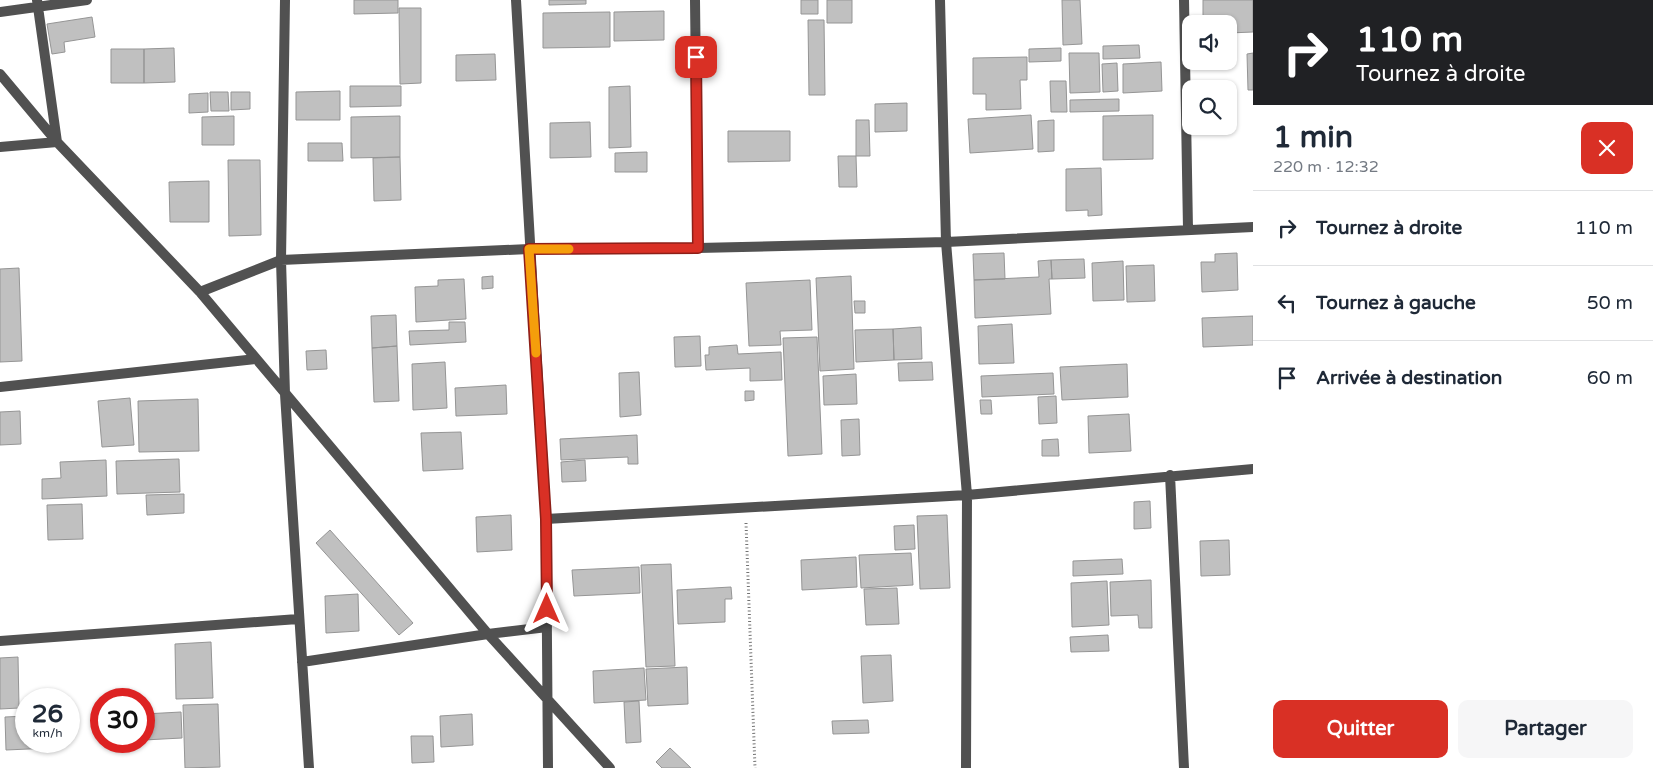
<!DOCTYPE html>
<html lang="fr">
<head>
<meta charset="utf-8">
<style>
	body { margin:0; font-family:"Varela Round",sans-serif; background:#f6f6f7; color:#1f2937; height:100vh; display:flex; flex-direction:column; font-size:19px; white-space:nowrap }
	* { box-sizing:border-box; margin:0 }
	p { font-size:16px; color:#747a83 }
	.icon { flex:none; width:28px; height:28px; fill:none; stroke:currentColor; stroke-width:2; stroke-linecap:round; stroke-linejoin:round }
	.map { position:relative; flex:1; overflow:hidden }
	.side { display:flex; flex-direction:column; background:#fff; width:400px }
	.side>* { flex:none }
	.banner { background:#202124; color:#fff; overflow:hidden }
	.fabs { position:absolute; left:1182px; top:15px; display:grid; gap:10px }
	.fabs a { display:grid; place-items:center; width:55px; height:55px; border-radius:10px; background:#fff; box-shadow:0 1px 4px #0004; font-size:25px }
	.speed { position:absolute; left:15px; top:688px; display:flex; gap:10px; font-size:25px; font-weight:700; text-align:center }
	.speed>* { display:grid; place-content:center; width:65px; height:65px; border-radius:50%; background:#fff; box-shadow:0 1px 4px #0004; line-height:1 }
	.speed small { font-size:12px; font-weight:400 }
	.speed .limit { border:8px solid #d22; background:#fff; color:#111 }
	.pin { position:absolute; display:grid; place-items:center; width:42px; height:42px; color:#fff; margin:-21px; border-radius:10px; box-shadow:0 2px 8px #0006 }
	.me { position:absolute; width:55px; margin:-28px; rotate:0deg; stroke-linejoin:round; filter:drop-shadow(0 0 4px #0008) }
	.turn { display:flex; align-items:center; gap:18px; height:105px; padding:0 20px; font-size:22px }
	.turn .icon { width:65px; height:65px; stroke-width:2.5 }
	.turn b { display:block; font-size:35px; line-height:42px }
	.round { display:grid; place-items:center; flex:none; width:52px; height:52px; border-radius:10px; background:#f6f6f7 }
	.headline { display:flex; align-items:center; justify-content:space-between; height:85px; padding:0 20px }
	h1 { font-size:30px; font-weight:700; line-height:38px }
	.button { display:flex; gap:10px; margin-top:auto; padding:10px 20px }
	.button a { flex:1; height:58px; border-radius:10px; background:#d93025; color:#fff; font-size:20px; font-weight:700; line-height:58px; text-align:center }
	.button a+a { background:#f6f6f7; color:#1f2937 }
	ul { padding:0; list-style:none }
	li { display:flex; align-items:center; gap:15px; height:75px; padding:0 20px; border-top:1px solid #e0e1e3 }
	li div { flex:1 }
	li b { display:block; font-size:19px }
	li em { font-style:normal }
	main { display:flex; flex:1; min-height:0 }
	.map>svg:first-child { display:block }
	.building { fill:#c0c0c0; stroke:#959595 }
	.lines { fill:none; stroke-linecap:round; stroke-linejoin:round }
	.path { stroke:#737373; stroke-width:3; stroke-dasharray:1 2.5; stroke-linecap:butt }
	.street { stroke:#515151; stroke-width:10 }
	.route-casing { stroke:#8d1f18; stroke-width:12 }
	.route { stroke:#d93025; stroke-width:9 }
	.slow { stroke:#f59e0b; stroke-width:9 }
</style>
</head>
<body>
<main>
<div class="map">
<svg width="1253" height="768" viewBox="0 0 1253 768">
	<rect width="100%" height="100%" fill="#fff"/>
	<path class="building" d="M354,0H398V13L354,14Z
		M549,0H586V4L549,5Z
		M801,0H818V14H801Z
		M827,0H852V23H827Z
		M1062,0H1080L1082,44L1063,45Z
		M1203,0H1253V32L1229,33V24H1203Z
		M399,8H421V83L400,84Z
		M664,11V40L614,41V12Z
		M610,12V47L543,48V13Z
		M92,17L95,37L64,42L65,52L52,54L47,24Z
		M808,20H824L825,95H809Z
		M1139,45L1140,58L1103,59V46Z
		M174,48L175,82L144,83V49Z
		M1061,48V61L1029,62V49Z
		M111,49H144V83H111Z
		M1069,53H1099L1100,92L1070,93Z
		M1253,53V90H1248L1247,54Z
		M495,54L496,80L456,81V55Z
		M1027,57V80H1020L1021,109L986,110V94H973V58Z
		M1161,62L1162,91L1123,93V64Z
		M1117,63L1118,91L1103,92L1102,64Z
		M1050,81H1066L1067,112H1051Z
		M350,86H401V106L350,107Z
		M630,86L631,147L609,148V87Z
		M340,91V120H296V92Z
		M210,92H228L229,111H211Z
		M231,92H250V109L231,110Z
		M208,93V112L189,113V94Z
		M1119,99V111L1070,112V100Z
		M907,103V131L875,132V104Z
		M1031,115L1033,149L970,153L968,119Z
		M1153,115V159L1103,160V116Z
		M234,116V145H202V117Z
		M400,116V157L351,158V117Z
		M856,120H869L870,156H856Z
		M1054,120V151L1038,152V121Z
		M590,122L591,157L550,158V123Z
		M728,131H790V161L728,162Z
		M308,143H342L343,161H308Z
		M647,152V172H615V153Z
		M838,156H856L857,187H839Z
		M400,157L401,200L374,201L373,158Z
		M228,160H260L261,235L229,236Z
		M1101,168L1102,215L1088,216V210L1066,211V169Z
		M209,181V222H170L169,182Z
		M1004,253L1005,279L974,280L973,254Z
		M1237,253L1238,290L1202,292L1201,262H1215V254Z
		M1084,259L1085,278L1052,279L1051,260Z
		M1051,260L1052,279H1049L1051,314L975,318L974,280L1039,277L1038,261Z
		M1123,261L1124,300L1093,301L1092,263Z
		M1154,265L1155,301L1127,302L1126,266Z
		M19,268L22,361L0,362V269Z
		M493,276V288L482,289V277Z
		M851,276L854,369L820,371L816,278Z
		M464,279L466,319L416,322L415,287L438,286V280Z
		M810,280L812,330L780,331L781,345L749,346L746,283Z
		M854,301H865V313H855Z
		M396,315L397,346L372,348L371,316Z
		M1253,316V345L1203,347L1202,318Z
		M449,322H465L466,342L410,345L409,331L449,330Z
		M1012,324L1014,363L979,364L978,326Z
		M921,327L922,359L894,360L893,329Z
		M893,329L894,360L856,362L855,330Z
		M700,336L701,366L675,367L674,337Z
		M817,337L822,454L788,456L783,338Z
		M737,345L738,354L781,352L782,380L750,381V368L706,370L705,355H709V347Z
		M397,346L399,401L374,402L372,348Z
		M326,350L327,369L307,370L306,351Z
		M445,362L447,408L413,410L412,364Z
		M932,362L933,380L899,381L898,363Z
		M1127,364L1128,397L1062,400L1060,367Z
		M639,372L641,415L620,417L619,373Z
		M1053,373L1054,394L982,397L981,376Z
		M856,374L857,404L824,405L823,376Z
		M506,385L507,414L456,416L455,388Z
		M745,391H754V400L745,401Z
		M1056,396L1057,423L1039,424L1038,397Z
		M130,398L134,445L102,447L98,401Z
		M198,399L199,451L139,452L138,401Z
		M980,400H991L992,414H981Z
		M20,411L21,444L0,445V412Z
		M1129,414L1131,451L1089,453L1088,416Z
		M859,419L860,455L842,456L841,420Z
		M461,432L463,469L423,471L421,433Z
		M637,435L638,464H628V457L561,460L560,439Z
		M1058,439L1059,456H1042V440Z
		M179,459L180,492L117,494L116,461Z
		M106,460L107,496L42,499V479L61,478L60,462Z
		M585,460L586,481L562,482L561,462Z
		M184,494V513L147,515L146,495Z
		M1150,501L1151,528L1134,529V502Z
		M82,504L83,539L48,540L47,505Z
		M511,515L512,550L477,552L476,517Z
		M947,515L950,588L920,589L917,516Z
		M914,525L915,549L895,550L894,526Z
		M330,530L413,623L399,635L316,543Z
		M1229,540L1230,575L1201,576L1200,541Z
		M911,553L913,585L861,588L859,555Z
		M856,557L857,587L802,590L801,560Z
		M1122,559L1123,574L1073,576V561Z
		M671,564L675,666L646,667L641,565Z
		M639,567L640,593L574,596L572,570Z
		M1151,580L1152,628H1139L1138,615L1111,616L1110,582Z
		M1107,581L1109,625L1072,627L1071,583Z
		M731,587L732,599H725V622L678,624L677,590Z
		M897,588L899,624L866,625L864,589Z
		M358,594L359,631L326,633L325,596Z
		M1108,635L1109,651L1071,652L1070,637Z
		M211,642L213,698L176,699L175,644Z
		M891,655L893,701L863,703L861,656Z
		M18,657L19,708L0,709V658Z
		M687,667L688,704L648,706L646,669Z
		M644,668L646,700L594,703L593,671Z
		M639,701L641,742L626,743L624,702Z
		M218,704L220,767L185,768L183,705Z
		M181,712L182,738L144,740V714Z
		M472,714L473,745L441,747L440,716Z
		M26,716V741H51V748L6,750L5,717Z
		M868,720L869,733L833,734L832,721Z
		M411,736H433L434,762L412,763Z
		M670,748L691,768H662L656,762Z"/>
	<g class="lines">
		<path class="path" d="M746,523L755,768"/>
		<path class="street" d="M285,0L281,260L285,394L309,768
			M516,0L546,519L548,768
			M695,0L698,248
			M940,0L946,242L967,495L966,768
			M1184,0L1188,229
			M0,12L87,0
			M0,74L57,142L200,292L488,634L610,768
			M0,147L57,142L37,0
			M200,292L281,260L529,249L698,248L946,242L1253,227
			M0,387L256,359
			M1170,475L1184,768
			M546,519L967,495L1253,469
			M0,641L298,619
			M302,662L488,634L547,627"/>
	</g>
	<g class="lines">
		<g class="route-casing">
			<path id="route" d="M547,609L546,519L529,249L698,248L696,57"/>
		</g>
		<use href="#route" class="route"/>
		<path class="slow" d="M536,353L529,249H569"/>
	</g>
</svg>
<div class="fabs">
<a><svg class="icon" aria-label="sound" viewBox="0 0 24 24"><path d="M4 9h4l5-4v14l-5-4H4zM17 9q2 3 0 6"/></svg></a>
<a><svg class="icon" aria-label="search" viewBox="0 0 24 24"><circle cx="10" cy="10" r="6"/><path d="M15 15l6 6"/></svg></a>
</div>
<div class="speed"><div>26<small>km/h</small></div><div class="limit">30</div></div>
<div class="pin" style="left:696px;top:57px;background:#d93025"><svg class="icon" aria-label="arrive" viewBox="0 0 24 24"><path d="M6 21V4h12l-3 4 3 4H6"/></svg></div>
<svg class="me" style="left:547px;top:609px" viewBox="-20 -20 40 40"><path d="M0-17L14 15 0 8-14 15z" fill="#d93025" stroke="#fff" stroke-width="4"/></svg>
</div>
<section class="side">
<div class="banner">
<div class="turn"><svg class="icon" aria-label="right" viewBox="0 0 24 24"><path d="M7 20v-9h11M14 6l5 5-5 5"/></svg><div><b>110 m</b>Tournez à droite</div></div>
</div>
<div class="headline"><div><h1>1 min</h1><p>220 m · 12:32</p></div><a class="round" style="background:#d93025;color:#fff"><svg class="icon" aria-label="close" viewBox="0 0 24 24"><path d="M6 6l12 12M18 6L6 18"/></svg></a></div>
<ul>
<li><svg class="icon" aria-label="right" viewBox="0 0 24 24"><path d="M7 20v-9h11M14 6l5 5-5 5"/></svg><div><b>Tournez à droite</b></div><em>110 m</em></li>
<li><svg class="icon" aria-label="left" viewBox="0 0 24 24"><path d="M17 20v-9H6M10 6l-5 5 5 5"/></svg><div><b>Tournez à gauche</b></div><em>50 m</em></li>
<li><svg class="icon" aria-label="arrive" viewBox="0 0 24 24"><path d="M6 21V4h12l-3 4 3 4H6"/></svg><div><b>Arrivée à destination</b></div><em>60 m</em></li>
</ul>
<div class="button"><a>Quitter</a><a>Partager</a></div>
</section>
</main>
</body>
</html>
